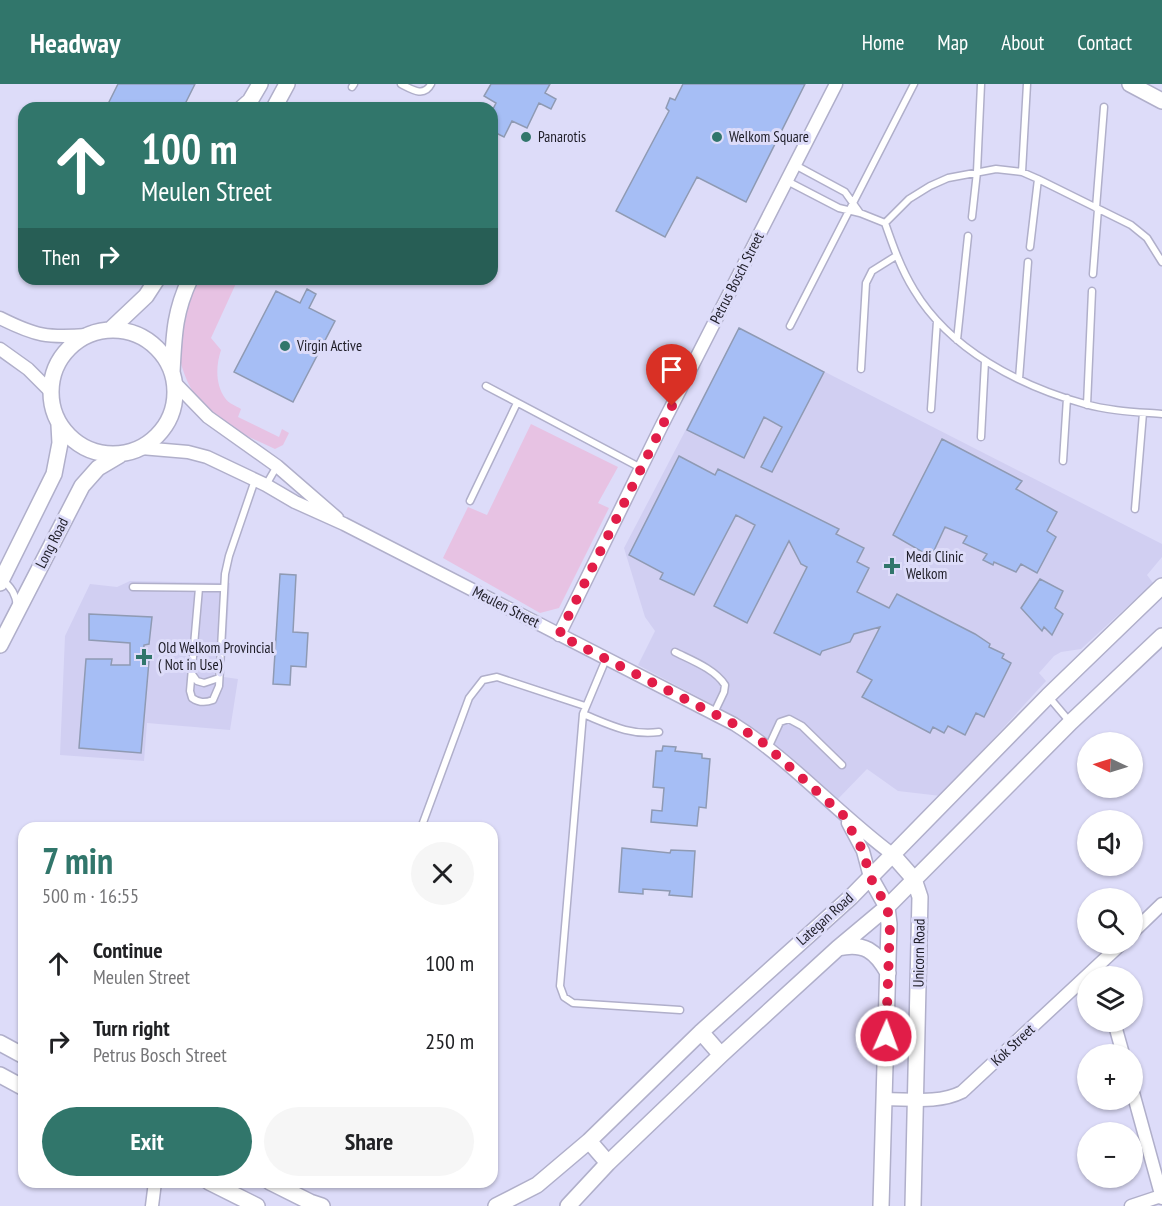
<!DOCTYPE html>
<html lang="en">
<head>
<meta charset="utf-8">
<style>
	body { margin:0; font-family:"PT Sans Narrow",sans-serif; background:#f6f6f6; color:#202124; height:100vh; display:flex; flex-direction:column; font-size:22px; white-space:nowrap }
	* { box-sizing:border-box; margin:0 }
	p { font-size:20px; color:#757577 }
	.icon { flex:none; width:33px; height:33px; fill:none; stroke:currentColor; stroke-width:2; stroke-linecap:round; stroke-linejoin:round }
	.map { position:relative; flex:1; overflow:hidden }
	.panel { position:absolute; left:18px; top:738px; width:480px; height:366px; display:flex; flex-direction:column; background:#fff; border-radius:18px; box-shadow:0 2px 4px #0004 }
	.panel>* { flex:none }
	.hud { position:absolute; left:18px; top:18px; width:480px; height:183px; border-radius:18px; box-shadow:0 2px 4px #0004; background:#31766b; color:#fff; overflow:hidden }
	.needle { width:39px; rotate:274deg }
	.fabs { position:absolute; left:1077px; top:648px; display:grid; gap:12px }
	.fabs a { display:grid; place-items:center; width:66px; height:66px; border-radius:50%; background:#fff; box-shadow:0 2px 4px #0004; font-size:30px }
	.pin { position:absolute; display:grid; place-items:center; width:51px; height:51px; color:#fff; margin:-62px -26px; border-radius:50% 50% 50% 0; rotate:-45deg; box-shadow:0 0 6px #0007 }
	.pin .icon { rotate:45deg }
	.me { position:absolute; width:66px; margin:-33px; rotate:2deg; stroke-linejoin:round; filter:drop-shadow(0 0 4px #0008) }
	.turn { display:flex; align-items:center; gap:21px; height:126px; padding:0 24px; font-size:27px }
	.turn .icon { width:78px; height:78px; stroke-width:2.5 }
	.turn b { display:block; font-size:42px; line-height:51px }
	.then { display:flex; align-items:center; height:57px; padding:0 24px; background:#0003; gap:12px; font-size:22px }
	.round { display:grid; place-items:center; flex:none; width:63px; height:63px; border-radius:32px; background:#f6f6f6 }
	.headline { display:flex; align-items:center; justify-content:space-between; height:102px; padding:0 24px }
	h1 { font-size:36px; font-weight:600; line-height:45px; color:#31766b }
	.primary-button { display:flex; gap:12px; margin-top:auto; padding:12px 24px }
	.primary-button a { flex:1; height:69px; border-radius:36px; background:#31766b; color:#fff; font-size:24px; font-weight:600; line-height:69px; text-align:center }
	.primary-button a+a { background:#f6f6f6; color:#202124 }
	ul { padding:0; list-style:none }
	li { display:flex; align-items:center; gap:18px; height:78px; padding:0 24px }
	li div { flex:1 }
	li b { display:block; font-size:22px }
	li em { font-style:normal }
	header { display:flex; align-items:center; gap:36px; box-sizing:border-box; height:84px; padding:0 30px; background:#31766b; color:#fff }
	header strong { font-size:28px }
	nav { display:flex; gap:33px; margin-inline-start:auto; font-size:21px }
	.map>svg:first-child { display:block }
	.built { fill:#d1cff2 }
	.green { fill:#e7c2e3 }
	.building { fill:#a6bef5; stroke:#8f9ab3; stroke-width:1.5 }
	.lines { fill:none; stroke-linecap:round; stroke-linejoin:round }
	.service-casing { stroke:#b0afca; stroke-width:9 }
	.minor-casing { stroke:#b0afca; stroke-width:15 }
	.tertiary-casing { stroke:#b0afca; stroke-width:18 }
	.service { stroke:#fff; stroke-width:6 }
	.minor { stroke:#fff; stroke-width:12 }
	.tertiary { stroke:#fff; stroke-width:15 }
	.route { stroke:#e11d48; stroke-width:10; stroke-dasharray:0 18 }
	.poi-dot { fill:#31766b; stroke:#dddcf9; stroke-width:2 }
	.labels { text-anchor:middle; stroke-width:6; stroke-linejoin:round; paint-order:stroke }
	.poi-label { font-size:15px; fill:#1d1c26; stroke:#dddcf9; text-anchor:start }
	.street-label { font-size:15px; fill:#1d1c26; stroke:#dddcf9 }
</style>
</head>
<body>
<header>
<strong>Headway</strong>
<nav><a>Home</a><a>Map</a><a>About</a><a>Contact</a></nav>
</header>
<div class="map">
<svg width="1162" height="1122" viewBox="0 0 1162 1122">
	<rect width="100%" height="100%" fill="#dddcf9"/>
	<path class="built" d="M739,244L1162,460V473L1147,491L1153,499L1081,565L1061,568L1054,572L1039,589L1046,597L941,712L898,707L867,685L836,717L761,651L717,623L638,581L655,547L645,533L624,464Z
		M130,497L230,499L224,593L238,595L230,646L147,639L144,677L60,671L65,552L90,500L117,503Z"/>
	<path class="green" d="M197,195H238L211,254L221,266C216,281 215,300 225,314C228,319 236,322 241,325L238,333L279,353L282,345L289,349L283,361L275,365C232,345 197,332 182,283C178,269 176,252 179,238C183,223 191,209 197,195Z
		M531,340L618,383L598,419L609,424L559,524L540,529L443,474L468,423L487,431Z"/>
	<path class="building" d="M118,0H195L183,24H106Z
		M491,0H550L545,9L556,15L551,25L539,19L527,44L512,37L504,53L492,47V27L496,19L484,12Z
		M683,0H805L746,118L697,93L665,153L616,127L669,27L666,24L670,14L675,16Z
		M307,205L316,210L309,224L335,237L293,318L234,288L276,207L300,219Z
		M739,244L824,288L772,388L761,383L782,343L764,333L744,374L687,346Z
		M942,355L1022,397L1016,405L1057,428L1047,447L1056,453L1037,489L1021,480L1016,488L994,478L993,481L983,476L987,470L963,459L967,452L945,443L931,473L893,451Z
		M679,372L715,391L718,385L839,445L836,450L864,464L857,478L869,484L857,508L889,524L897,510L975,550L990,560L989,563L1004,570L1002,574L1011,579L984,633L976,629L965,651L948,642L944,649L933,643L930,649L862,613L872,596L857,588L880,543L854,550L850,558L822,567L820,571L774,549L807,483L801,480L789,457L747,539L714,522L755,441L736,431L694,511L660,495L663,489L629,471Z
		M280,490L296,491L293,548L308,549L306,583L291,582L290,601L273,600Z
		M1040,495L1063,507L1055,524L1063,530L1052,551L1044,543L1042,547L1021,524Z
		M89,530L152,533L149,560L144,561L143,576L149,577L141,669L79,664L86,575H112L111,581H130V559L89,556Z
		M663,662L676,663L675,667L702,670V674L710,675L706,724L699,723L697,742L651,738L652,726L662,727L664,704L653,703L656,667H662Z
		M622,764L670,769L671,766L695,767L692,813L669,811L670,807L643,805V810L619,808Z"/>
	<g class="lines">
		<g class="service-casing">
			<path id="service" d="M401,0C411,5 424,14 431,0
				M352,3L354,0
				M795,81L845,108L860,129
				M1022,88L1027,0
				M787,97L839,124L860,129L885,139C893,162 901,185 914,206C950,266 1020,302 1085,320C1109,327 1137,328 1162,330
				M1096,124L1104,23
				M972,133L977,88L981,0
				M885,139L909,115L930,102L948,94L996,85L1022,88L1038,95L1131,141L1147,154L1162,178
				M1030,163L1038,95
				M1093,190L1098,125
				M790,242L914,0
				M957,256L968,152
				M861,285L866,199L872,187L896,172
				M1019,295L1028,178
				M486,302L641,384
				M1087,321L1092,207
				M931,325L937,237
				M981,353L985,277
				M1063,377L1067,314
				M266,401L277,382
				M470,417L517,319
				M1135,425L1143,329
				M2,496C12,503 16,511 17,522
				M133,503L224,504
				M199,504L190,607L192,614C199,619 205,619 213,616L219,602L225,490L229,472L255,396
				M675,568C691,576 715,585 725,601L724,608L714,629
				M606,575L583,630L560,902L564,913L573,919L680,926
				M192,590L197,597L204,599L219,594
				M1048,612L1070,638
				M583,630C608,640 630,652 659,648
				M768,664L780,638L789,635L802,642L842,681
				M421,744L469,614L483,596L497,593L585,622"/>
		</g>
		<g class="minor-casing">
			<path id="minor" d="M0,234C36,252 47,254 87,251
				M0,265L28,285L50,307
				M175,299L208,333L277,382L337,434
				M141,364L188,368L207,373L266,401L295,418L344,440L734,640C791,676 837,729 892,770
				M559,551L661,343L836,0
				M848,739L863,767L870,793
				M1132,849L1162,820
				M1114,938L1123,970
				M1132,1005L1162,1114
				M884,1015C910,1015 938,1020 962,1008L1121,860
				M152,1122L155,1098
				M1131,1122L1161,1112"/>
		</g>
		<g class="tertiary-casing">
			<path id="tertiary" d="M1130,0L1162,17
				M242,24L250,17L260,0
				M274,24L287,0
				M51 308a62 62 0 1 1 124 0a62 62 0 1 1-124 0Z
				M110,246L146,212L157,195
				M172,288C174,252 174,229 190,195
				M0,499L54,390L60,359L59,341
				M0,561L82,402L98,384L120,371
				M892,770L914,795L920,813L913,1122
				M870,793L887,823L889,840L881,1122
				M838,864C864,858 876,867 888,889
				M701,948L721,971
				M0,959L24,972
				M0,991L24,1004
				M589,1057L608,1079
				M209,1098L257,1122
				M270,1098L310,1118L322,1122
				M496,1122L537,1101L589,1057L701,948L851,813L1048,612L1162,502
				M568,1122L608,1079L721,971L838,864L887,823L1071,638L1162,552"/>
		</g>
		<use href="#service" class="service"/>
		<use href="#minor" class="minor"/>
		<use href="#tertiary" class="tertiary"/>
	</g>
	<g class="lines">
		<path class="route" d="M672,322L559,551L734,640L761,657L843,731L863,767L870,793L887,823L890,840L886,952"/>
	</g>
	<g class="poi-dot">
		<circle cx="526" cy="53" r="6"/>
		<circle cx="717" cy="53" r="6"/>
		<circle cx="285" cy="262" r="6"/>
		<path d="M889 473h6v6h6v6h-6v6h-6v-6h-6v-6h6z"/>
		<path d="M141 564h6v6h6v6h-6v6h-6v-6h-6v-6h6z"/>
	</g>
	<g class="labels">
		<g class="poi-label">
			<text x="538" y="58">Panarotis</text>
			<text x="729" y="58">Welkom Square</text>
			<text x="297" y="267">Virgin Active</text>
			<text x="906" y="478">Medi Clinic<tspan x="906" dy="17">Welkom</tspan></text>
			<text x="158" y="569">Old Welkom Provincial<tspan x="158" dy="17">( Not in Use)</tspan></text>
		</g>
		<g class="street-label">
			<text transform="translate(737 194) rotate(-63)" y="5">Petrus Bosch Street</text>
			<text transform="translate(52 459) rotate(-63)" y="5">Long Road</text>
			<text transform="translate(506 523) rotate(27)" y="5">Meulen Street</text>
			<text transform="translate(825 835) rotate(-42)" y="5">Lategan Road</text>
			<text transform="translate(919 869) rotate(-89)" y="5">Unicorn Road</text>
			<text transform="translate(1013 961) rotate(-43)" y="5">Kok Street</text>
		</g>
	</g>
</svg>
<div class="fabs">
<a><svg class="needle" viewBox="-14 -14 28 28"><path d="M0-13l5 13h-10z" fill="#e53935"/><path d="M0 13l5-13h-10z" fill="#757577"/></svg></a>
<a><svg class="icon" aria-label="sound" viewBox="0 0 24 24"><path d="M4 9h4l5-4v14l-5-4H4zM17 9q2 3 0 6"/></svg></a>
<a><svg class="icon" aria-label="search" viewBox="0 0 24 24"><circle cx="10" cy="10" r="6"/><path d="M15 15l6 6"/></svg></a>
<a><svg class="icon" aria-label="layers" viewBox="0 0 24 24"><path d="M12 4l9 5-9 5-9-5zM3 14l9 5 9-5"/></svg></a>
<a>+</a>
<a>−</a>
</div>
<div class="pin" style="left:672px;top:322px;background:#d93025"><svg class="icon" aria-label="arrive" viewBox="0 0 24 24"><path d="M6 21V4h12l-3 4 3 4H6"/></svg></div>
<svg class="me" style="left:886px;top:952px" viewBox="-20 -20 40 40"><circle r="17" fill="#e11d48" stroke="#fff" stroke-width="3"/><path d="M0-11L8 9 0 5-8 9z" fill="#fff"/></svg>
<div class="hud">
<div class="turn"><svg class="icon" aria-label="ahead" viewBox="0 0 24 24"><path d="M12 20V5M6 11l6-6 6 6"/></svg><div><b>100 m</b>Meulen Street</div></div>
<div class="then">Then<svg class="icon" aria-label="right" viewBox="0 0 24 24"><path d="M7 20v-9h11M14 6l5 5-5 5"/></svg></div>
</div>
<section class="panel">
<div class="headline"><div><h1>7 min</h1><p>500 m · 16:55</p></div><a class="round"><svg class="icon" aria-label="close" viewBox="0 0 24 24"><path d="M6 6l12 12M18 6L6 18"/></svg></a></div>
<ul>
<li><svg class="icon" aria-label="ahead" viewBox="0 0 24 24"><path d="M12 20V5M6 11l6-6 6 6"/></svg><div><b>Continue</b><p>Meulen Street</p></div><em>100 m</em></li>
<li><svg class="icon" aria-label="right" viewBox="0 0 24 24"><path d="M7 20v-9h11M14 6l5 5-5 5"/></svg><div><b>Turn right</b><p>Petrus Bosch Street</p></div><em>250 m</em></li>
</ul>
<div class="primary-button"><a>Exit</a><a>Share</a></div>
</section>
</div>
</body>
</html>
